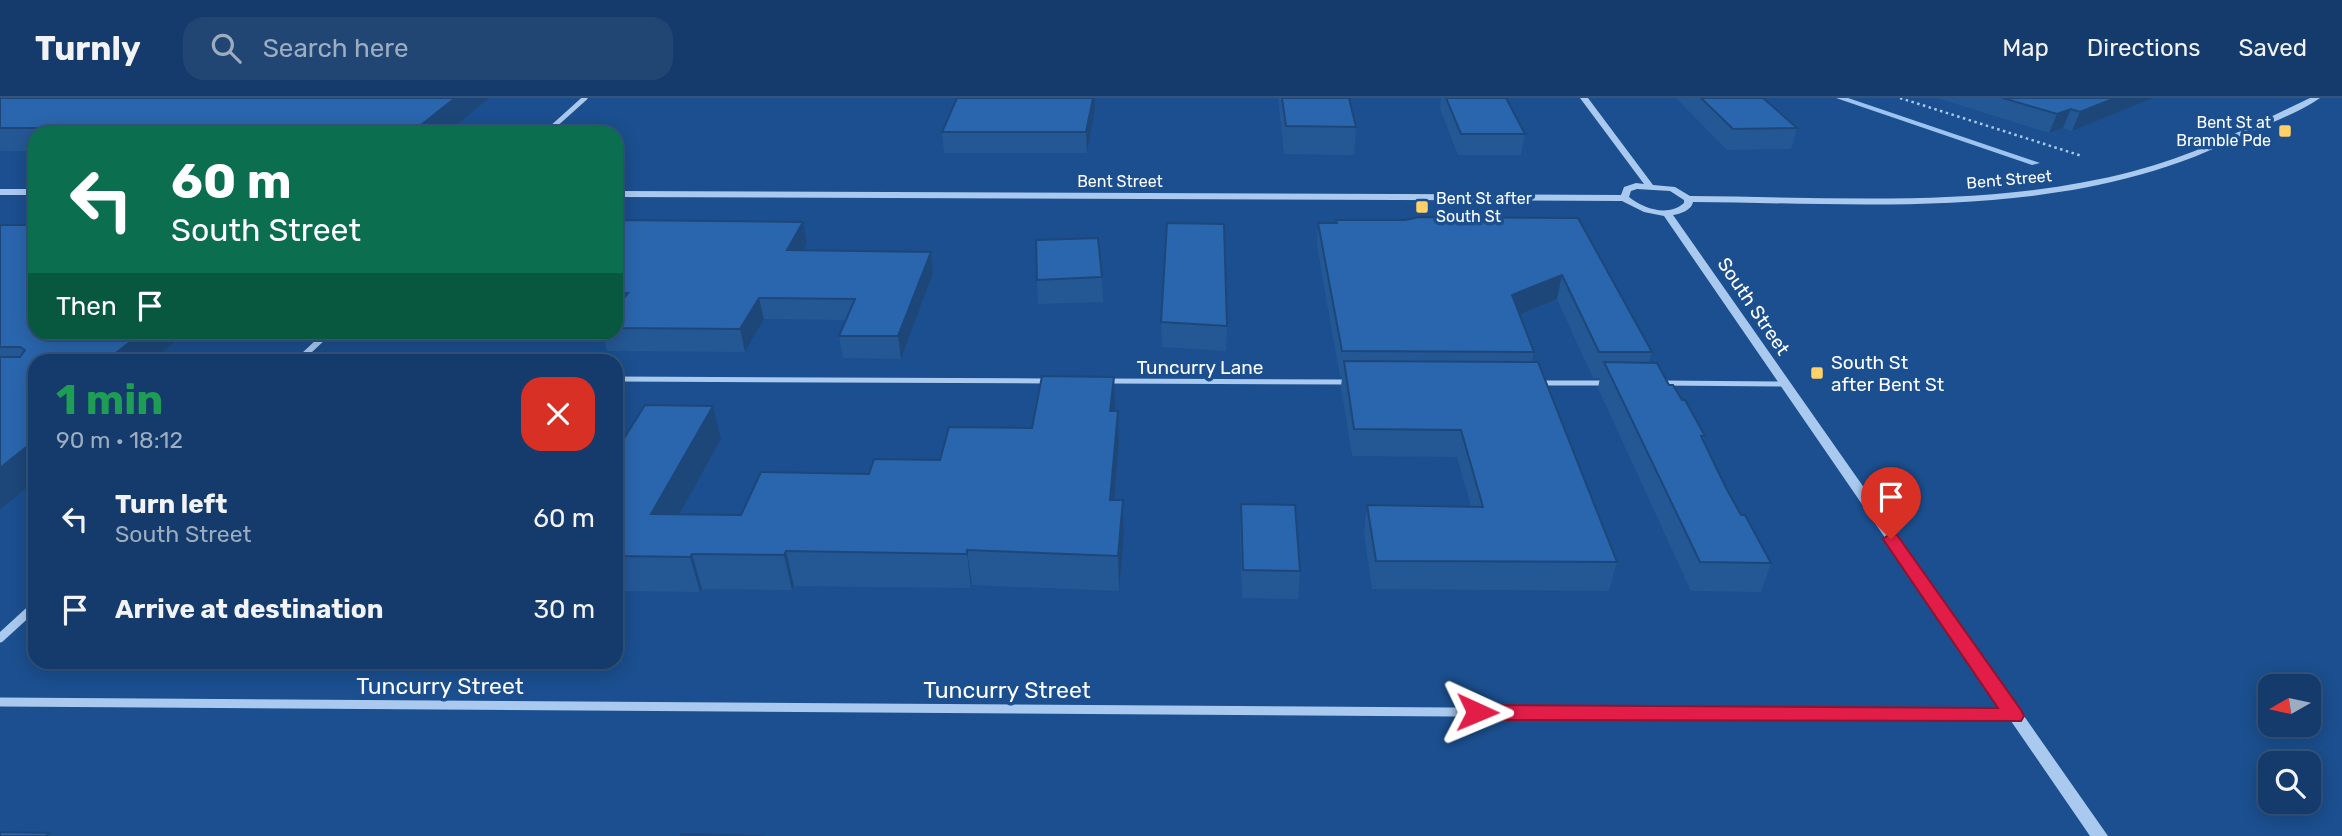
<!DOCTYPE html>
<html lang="en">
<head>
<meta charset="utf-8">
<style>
	body { margin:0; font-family:Rubik,sans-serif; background:#214673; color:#f1f3f6; height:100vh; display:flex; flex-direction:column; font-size:26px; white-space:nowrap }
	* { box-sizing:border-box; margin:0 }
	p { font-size:23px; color:#9dadc1 }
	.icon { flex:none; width:38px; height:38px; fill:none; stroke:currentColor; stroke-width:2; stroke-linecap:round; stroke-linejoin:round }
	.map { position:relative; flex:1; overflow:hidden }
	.panel { position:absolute; left:28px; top:256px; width:595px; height:315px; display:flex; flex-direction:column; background:#143b6b; border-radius:21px; box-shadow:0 4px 18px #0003,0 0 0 2px #33557e }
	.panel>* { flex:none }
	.hud { position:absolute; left:28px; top:28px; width:595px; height:214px; border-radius:21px; box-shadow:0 4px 18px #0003,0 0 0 2px #33557e; background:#0b6e4f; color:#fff; overflow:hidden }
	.needle { width:46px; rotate:261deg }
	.tools { position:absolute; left:2258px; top:576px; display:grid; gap:14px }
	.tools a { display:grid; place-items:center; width:63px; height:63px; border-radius:14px; background:#143b6b; box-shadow:0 4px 18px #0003,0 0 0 2px #33557e; font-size:35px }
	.pin { position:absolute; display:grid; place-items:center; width:60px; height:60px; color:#fff; margin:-72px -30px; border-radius:50% 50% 50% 0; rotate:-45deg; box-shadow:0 0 7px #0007 }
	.pin .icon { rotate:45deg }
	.me { position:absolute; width:77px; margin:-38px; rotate:91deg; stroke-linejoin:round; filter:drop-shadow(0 0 5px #0008) }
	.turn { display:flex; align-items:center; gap:24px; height:147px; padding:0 28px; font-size:32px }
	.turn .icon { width:91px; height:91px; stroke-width:2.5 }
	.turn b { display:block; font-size:49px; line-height:60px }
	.then { display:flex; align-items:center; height:66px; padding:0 28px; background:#0003; gap:14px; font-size:26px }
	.round { display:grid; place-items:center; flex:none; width:74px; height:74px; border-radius:21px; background:#214673 }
	.summary { display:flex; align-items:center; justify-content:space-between; height:119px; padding:0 28px }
	h1 { font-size:42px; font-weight:700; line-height:52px; color:#1e9e55 }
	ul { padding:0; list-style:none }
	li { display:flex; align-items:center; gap:21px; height:91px; padding:0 28px }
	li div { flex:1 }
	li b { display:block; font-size:26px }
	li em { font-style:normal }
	header { display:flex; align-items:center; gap:42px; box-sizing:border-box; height:98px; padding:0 35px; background:#143b6b; border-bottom:2px solid #33557e }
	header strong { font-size:33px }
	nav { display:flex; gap:38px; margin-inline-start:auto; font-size:24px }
	.search { width:490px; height:63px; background:#214673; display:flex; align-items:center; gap:18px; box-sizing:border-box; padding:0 24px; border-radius:21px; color:#9dadc1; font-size:26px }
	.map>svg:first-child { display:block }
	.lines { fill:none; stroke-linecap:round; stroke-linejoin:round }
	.stream { fill:#9cc4f0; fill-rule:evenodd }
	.path { stroke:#a9c9ee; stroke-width:2.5; stroke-dasharray:2.5 3.5; stroke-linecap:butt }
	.service { stroke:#a9c9ee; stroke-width:5 }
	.minor-far2 { stroke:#a9c9ee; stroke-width:5 }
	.minor-far1 { stroke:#a9c9ee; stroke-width:6 }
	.minor { stroke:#a9c9ee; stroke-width:9 }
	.tertiary { fill:#a9c9ee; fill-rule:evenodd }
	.wall { fill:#245895 }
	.shaded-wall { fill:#1d4779 }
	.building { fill:#2a66ad; stroke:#1d4779; stroke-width:2 }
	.route { fill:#e11d48; stroke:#92132f; stroke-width:2 }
	.poi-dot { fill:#ffd166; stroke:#1b4f8f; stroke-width:2.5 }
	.labels { text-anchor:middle; stroke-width:7; stroke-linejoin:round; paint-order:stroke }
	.far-poi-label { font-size:16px; fill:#fff; stroke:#1b4f8f; text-anchor:end }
	.far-street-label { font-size:16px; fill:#fff; stroke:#1b4f8f }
	.street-label { font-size:19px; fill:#fff; stroke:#1b4f8f }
	.poi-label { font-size:19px; fill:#fff; stroke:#1b4f8f; text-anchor:start }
	.near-street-label { font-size:23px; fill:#fff; stroke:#1b4f8f }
</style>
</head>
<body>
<header>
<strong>Turnly</strong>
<div class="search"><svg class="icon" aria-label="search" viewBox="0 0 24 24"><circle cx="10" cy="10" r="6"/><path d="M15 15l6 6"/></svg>Search here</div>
<nav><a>Map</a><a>Directions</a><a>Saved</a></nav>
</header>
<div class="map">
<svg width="2342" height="738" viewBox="0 0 2342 738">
	<rect width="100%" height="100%" fill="#1b4f8f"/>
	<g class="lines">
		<path class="stream" d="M1836,0H1848L2040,65L2032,67Z"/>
		<path class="path" d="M1900,0L2082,58"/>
		<path class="service" d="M616,281L1046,283
			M1108,283L1347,284
			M1542,285H1606
			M1661,285L1784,286"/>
		<path class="minor-far2" d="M546,35L585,0"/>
		<path class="minor-far1" d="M299,262L329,234"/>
		<path class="minor" d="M0,540L35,508
			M0,604L2014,618"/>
		<path class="tertiary" d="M1580,0H1588L1653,87L1675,89L1690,98C1837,99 1990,111 2134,73C2196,57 2253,27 2310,0H2320C2300,14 2270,25 2248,35C2213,52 2177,67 2139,77C1995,117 1840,105 1693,104C1692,112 1680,116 1673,117L2108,738H2090L1664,118L1644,114L1622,103L616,99V93L1621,97L1624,89L1636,85L1644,86ZM1637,91L1670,93L1684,102V105C1668,119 1644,111 1629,99L1631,93Z
			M0,91H35V97H0Z"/>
	</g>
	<path class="wall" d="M0,0H489L447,35H35V53H0Z
		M1278,0H1349L1356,29L1354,57L1284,56Z
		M1441,0H1506L1525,36L1521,57H1458L1440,10Z
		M1676,0H1763L1797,30L1791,51L1727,52Z
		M1937,0H2153L2072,33L2063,30L2049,35Z
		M1095,12L1087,55H944L942,34Z
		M1578,120L1652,254L1649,265L1682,302L1705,338L1703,344L1726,390L1741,417L1771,465L1761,494L1691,493L1598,290L1600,280H1593L1557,201L1519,217L1534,254L1532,264L1617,464L1609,493L1372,491L1364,435L1367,407L1471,408L1457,359L1352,358L1341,289L1342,279H1340L1317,148L1318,125H1336V122H1405Z
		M616,122L807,145L803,152L931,154L933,175L901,261L843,260L839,238L846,222L764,221L745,254L607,253L602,234H616Z
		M0,127L35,234H187L153,262H35V383L0,412Z
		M1102,179L1103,204L1038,206L1037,182Z
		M1161,224L1227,228L1226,253L1162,249Z
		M1114,313H1118L1119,346L1114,402H1123L1124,437L1119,493L972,487L971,490L794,488L792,492L702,491L700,494L616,493V353L721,341L680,416L741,417L869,376L940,362L1032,330Z
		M1241,406L1300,473L1298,501L1242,500L1240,434Z"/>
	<path class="shaded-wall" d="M455,0H489L447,35H411Z
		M1093,0H1095V12L1087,55L1086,34Z
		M2115,0H2153L2072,33L2080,14Z
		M2071,11L2063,30L2049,35L2057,16Z
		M803,124L807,145L791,173L787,152Z
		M931,154L933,175L901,261L898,238Z
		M1562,177L1557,201L1507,222L1512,197Z
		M759,200L764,221L745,254L740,231Z
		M143,234H187L153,262H107Z
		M1114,279L1115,311L1111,346L1110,313Z
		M713,308L721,341L661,450L651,416Z
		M1118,313L1119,346L1111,437L1110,402Z
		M35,342V383L0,412V370Z
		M1123,402L1124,437L1119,493L1118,458Z
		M967,452L972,487L971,490L967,456Z
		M786,453L794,488L792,492L784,457Z
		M692,456L702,491L700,494L690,459Z"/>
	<path class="building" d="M0,0H455L411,35H286L294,30H0Z
		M957,0H1093L1086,34H942Z
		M1282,0H1349L1356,29L1286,28Z
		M1446,0H1506L1525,36H1461Z
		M1701,0H1763L1797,30L1733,31Z
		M2003,0H2115L2080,14L2071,11L2057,16Z
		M1419,119L1578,120L1652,254H1599L1562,177L1512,197L1534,254L1342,253L1318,125H1337L1336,122H1405Z
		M616,122L803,124L787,152L931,154L898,238H839L855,201L759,200L740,231L616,230V210L628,195H616Z
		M1167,125L1224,126L1227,228L1161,224Z
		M0,127H35V234H143L107,262H35V342L0,370V259H20L25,252L20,249H0Z
		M1098,140L1102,179L1037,182L1036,142Z
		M1344,263L1538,264L1617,464L1376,463L1367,407L1483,409L1461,332L1354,331Z
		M1604,264L1657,265L1669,287H1673L1682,302H1685L1705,338H1701L1726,390L1741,417H1745L1771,465L1700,464Z
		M1042,278L1114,279L1110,313H1118L1110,402H1123L1118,458L967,452V456L786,453L784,457L692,456L690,459L616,458V353L645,307L713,308L651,416L741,417L761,374L869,376L874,361L940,362L949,329L1032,330Z
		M1241,406L1295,407L1300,473L1243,472Z
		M0,734L49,735L46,738H0Z
		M682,736L763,738H681Z"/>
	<path class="route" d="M1891,435L1897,437L2021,612L2024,618L2021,623L1477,622L1470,620L1467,614L1470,609L1477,607L1998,610L1883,441Z"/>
	<g class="poi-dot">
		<rect x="2278" y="26" width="14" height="14" rx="3.5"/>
		<rect x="1415" y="102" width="14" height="14" rx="3.5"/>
		<rect x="1810" y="268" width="14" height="14" rx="3.5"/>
	</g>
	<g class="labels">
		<g class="far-poi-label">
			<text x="2271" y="30">Bent St at<tspan x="2271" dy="18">Bramble Pde</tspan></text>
			<text x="1436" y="106" text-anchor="start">Bent St after<tspan x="1436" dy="18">South St</tspan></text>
		</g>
		<g class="far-street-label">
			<text transform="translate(2009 81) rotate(-5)" y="6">Bent Street</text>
			<text x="1120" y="89">Bent Street</text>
		</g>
		<g class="street-label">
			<text transform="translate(1754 208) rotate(56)" y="7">South Street</text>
			<text x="1200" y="276">Tuncurry Lane</text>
		</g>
		<g class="poi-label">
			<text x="1831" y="271">South St<tspan x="1831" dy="22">after Bent St</tspan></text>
		</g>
		<g class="near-street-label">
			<text x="440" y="596">Tuncurry Street</text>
			<text x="1007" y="600">Tuncurry Street</text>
		</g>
	</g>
</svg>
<div class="tools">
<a><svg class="needle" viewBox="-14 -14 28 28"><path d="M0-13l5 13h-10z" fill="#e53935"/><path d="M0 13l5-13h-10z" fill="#9dadc1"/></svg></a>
<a><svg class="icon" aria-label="search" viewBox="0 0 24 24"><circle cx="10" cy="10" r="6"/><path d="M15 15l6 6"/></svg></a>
</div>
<div class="pin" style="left:1891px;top:441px;background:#d93025"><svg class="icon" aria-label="arrive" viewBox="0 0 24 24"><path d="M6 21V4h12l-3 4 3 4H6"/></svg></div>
<svg class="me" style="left:1477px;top:614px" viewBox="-20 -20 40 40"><path d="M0-17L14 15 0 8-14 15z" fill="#e11d48" stroke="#fff" stroke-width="4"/></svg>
<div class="hud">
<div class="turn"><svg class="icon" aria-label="left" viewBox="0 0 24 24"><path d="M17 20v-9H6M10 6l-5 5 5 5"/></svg><div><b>60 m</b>South Street</div></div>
<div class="then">Then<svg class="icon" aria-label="arrive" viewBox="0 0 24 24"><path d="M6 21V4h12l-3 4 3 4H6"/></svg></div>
</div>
<section class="panel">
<div class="summary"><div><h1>1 min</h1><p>90 m · 18:12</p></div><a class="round" style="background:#d93025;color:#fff"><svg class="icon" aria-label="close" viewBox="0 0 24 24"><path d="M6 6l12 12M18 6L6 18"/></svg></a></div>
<ul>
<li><svg class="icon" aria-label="left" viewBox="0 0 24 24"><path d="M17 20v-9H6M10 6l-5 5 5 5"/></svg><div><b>Turn left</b><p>South Street</p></div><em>60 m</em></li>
<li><svg class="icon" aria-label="arrive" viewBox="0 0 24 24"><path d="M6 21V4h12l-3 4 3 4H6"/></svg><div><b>Arrive at destination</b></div><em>30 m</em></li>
</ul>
</section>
</div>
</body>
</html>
